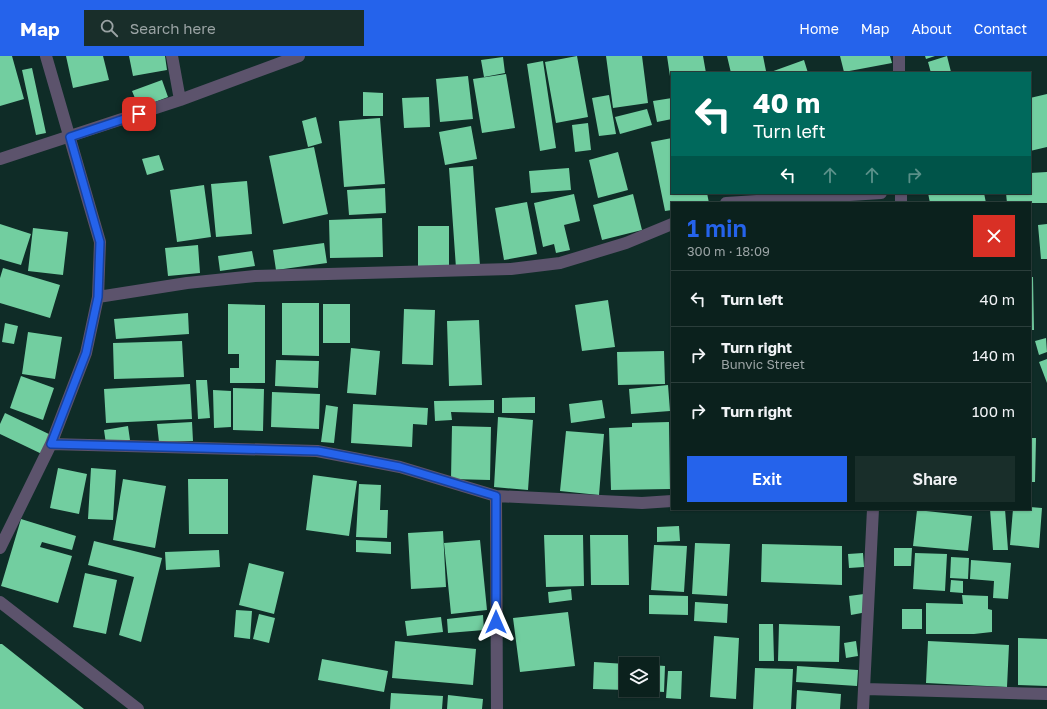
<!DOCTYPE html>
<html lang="en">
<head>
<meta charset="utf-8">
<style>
	body { margin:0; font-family:"Golos Text",sans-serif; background:#192e2a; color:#f1f3f6; height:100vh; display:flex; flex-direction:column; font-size:15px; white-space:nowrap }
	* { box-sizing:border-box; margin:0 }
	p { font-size:13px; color:#9aa3a4 }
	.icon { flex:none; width:22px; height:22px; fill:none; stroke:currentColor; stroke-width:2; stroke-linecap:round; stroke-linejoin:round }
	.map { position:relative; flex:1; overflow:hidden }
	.drawer { position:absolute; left:671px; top:146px; width:360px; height:308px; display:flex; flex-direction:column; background:#0b211d; border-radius:0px; box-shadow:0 1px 3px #0004,0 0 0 1px #2b3e3b }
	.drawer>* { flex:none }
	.banner { position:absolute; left:671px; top:16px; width:360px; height:122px; border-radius:0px; box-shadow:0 1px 3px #0004,0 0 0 1px #2b3e3b; background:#00695c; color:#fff; overflow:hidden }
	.tools { position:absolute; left:619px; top:601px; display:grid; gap:8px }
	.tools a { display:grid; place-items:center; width:40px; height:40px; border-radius:0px; background:#0b211d; box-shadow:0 1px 3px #0004,0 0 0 1px #2b3e3b; font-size:20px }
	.pin { position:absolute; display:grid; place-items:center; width:34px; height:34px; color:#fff; margin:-17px; border-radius:8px; box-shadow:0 2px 6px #0006 }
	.me { position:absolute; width:44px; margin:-22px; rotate:0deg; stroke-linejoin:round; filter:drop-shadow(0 0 3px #0008) }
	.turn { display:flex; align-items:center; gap:14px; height:84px; padding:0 16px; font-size:18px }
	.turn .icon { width:52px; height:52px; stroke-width:2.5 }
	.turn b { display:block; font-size:28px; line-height:34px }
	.lanes { display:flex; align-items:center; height:38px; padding:0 16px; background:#0003; justify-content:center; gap:20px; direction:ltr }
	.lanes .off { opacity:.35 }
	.round { display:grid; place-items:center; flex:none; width:42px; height:42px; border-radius:0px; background:#192e2a }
	.summary { display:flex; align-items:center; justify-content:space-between; height:68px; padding:0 16px }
	h1 { font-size:24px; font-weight:600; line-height:30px; color:#2563eb }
	.action { display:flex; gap:8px; margin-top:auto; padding:8px 16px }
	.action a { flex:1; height:46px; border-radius:0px; background:#2563eb; color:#fff; font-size:16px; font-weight:600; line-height:46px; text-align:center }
	.action a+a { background:#192e2a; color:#f1f3f6 }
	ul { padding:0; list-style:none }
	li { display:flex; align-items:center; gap:12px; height:56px; padding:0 16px; border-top:1px solid #2b3e3b }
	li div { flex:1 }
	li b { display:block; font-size:15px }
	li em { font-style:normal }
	header { display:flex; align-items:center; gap:24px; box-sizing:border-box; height:56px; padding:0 20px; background:#2563eb; color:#fff }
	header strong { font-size:19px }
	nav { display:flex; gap:22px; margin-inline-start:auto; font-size:14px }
	.search { width:280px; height:36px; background:#192e2a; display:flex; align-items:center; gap:10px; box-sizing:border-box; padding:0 14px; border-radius:0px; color:#9aa3a4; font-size:15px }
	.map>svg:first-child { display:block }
	.building { fill:#72cea0 }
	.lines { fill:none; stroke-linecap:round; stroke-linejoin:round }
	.minor { stroke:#5c536c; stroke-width:12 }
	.route-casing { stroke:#184099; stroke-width:10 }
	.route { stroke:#2563eb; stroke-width:7 }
</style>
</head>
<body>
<header>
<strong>Map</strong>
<div class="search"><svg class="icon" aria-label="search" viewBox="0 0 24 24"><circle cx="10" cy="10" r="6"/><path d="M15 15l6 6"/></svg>Search here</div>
<nav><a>Home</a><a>Map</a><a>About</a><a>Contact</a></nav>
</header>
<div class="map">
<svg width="1047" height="653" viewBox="0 0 1047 653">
	<rect width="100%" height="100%" fill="#0f2c27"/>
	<path class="building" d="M0,0H12L24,43L0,50Z
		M66,0H103L109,24L73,32Z
		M129,0H165L167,14L133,20Z
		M577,0L588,61L556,67L545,6Z
		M606,0H642L648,47L613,52Z
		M667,0H703L706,17H672L671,27Z
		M727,0H763L766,15L731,17Z
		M840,0H890L892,7L844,16Z
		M925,0H935L926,3Z
		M947,0L951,16L931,17L928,6Z
		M503,1L505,17L484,21L481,4Z
		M804,4L808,17H768Z
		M543,5L556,92L540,95L527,8Z
		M32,12L46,77L36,79L22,14Z
		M506,18L515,72L482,77L473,23Z
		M468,20L473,63L440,66L436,23Z
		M162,24L168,41L139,52L132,35Z
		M363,36L383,37V60H363Z
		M1047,38V91L1030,95V42Z
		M609,39L616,78L599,80L592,42Z
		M429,41L430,71L404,72L402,42Z
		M672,42V63L657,66L653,45Z
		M647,53L652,69L620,78L615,61Z
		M316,61L322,87L308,91L302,65Z
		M380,62L385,128L344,131L339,65Z
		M588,67L591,94L575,96L572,69Z
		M471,70L477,103L445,109L439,76Z
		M672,82V137H707L709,147H672V154L665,155L651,86Z
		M314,91L328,158L283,168L269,100Z
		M618,96L628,134L598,142L589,104Z
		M159,99L164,114L147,119L142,103Z
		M473,110L480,210L456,212L449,112Z
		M569,112L571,134L531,137L529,115Z
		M1047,116V147H1007L1006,137H1030V117Z
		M247,125L252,178L216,181L211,128Z
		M204,129L211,181L177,186L170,134Z
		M385,132L386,157L349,159L347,134Z
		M759,137H774V138L759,140Z
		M928,137H984L986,147H930Z
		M574,138L580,165L564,169L570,194L556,197L554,188L543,191L534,147Z
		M633,138L642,174L602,184L593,149Z
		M527,146L537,198L504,204L495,152Z
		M382,162L383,201L330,202L329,164Z
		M0,168L31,178L21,209L0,203Z
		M1047,168V203H1041L1038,169Z
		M418,170H449V214H418Z
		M33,172L68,176L63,219L28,215Z
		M324,187L327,207L276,214L273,194Z
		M198,189L200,217L168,220L165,192Z
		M252,195L255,210L220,215L218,200Z
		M3,212L60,229L50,262L0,247V222Z
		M1030,221H1033L1034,274H1030Z
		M608,244L615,291L582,295L575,249Z
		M282,247H319V300L282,299Z
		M228,248L265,249V327H230V312H239V298H228Z
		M323,248H350V287H323Z
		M404,253L435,254L433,309L402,308Z
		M188,257L189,278L116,283L114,263Z
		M479,264L482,329L449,330L447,265Z
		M5,267L18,270L14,288L2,286Z
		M28,276L62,281L55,323L22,318Z
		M1046,282L1047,296L1039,299L1035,285Z
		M182,285L184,321L114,323L113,287Z
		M351,292L380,295L376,339L347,337Z
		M664,295L665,328L618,329L617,296Z
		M1047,303V327L1039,306Z
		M276,304L319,305L318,332L275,330Z
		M21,320L54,332L43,364L10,352Z
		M196,324H207L210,362L198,363Z
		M190,328L192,363L106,367L104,333Z
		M668,329L670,355L631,358L629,333Z
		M233,332L264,333L263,375L233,374Z
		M213,334L231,335V371L214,372Z
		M272,336L320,338L319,373L271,371Z
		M535,341V357H502V342Z
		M494,344V357L451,356L452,364L435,365L434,345Z
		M602,344L605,362L571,367L569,348Z
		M353,348L428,352L427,369L413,368L412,391L351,387Z
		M326,349L338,351L334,387L321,386Z
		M5,357L53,380L44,399L0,378V368Z
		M498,361L533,364L528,434L494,431Z
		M192,366L193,385L159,386L157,368Z
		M669,366L670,433L611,434L609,372L632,371V367Z
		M128,370L130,384L106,388L104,374Z
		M452,370L491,371L490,424L451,423Z
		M566,375L604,378L599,439L560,435Z
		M1030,382H1036L1035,426H1030Z
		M58,412L87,418L79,458L50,452Z
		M91,412L116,414L113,464L88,463Z
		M313,419L357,425L349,480L306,474Z
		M123,423L166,430L155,492L113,484Z
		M188,423H228V478H189Z
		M359,428L381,429L380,454H388L387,482L356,481Z
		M1030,451L1042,452L1039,492L1010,489L1013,453H1030Z
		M990,453H1005L1008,494H993Z
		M917,454L972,460L968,495L913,490Z
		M21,463L76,480L72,494L42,486L40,491L72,500L58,547L1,530Z
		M679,470L680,485L657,486V471Z
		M443,475L446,531L411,533L408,477Z
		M544,479H583L584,530L546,531Z
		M590,479H628L629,529H591Z
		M356,484L391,486V498L356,496Z
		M480,484L487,554L451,558L444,487Z
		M94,485L162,502L141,586L119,579L134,521L88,509Z
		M695,487L730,488L727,540L692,538Z
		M762,488L842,490V529L761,526Z
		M654,489L687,490L684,536L651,534Z
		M894,492H912L911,510H894Z
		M219,494L220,511L166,514L165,496Z
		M863,497L864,511L849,512L848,498Z
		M915,497L947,498L945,535L913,533Z
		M951,501L969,502L968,523L950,522Z
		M971,504L1011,507L1008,543L993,542L994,525L970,523Z
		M249,507L284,516L274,558L239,549Z
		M85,517L117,524L106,578L73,571Z
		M951,524L963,525V537L950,536Z
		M571,533L572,544L549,547L548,536Z
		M864,538L867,556L851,559L849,540Z
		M649,539L688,540V559L649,558Z
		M962,539L988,540V553L992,554V576L974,578H926V547L963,548Z
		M695,546L728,548L727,567L694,565Z
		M902,553H922V573H902Z
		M236,554L252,555L250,583L234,581Z
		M568,556L575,610L520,616L513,562Z
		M259,558L275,562L269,587L253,583Z
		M483,559L484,574L448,577L447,563Z
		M441,561L443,576L407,580L405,565Z
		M759,568H773L774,605H759Z
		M779,568L840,570L839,606L778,605Z
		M714,580L739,582L736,643L710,641Z
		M1018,582L1047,583V630L1018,629Z
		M395,585L476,593L473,629L392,622Z
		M856,585L858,600L846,602L844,587Z
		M928,585L1009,589L1007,631L926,627Z
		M0,588H2L84,653H0Z
		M322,603L388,615L384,636L318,624Z
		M594,606L626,608V634L593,633Z
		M652,609L665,610L664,636L645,635L652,634Z
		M797,610L858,614L857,630L796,626Z
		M755,612L793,613L791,653H753Z
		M668,615H682L681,643L666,642Z
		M797,634L841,638L840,653H796Z
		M391,637L443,640L442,653H390Z
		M448,639L483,643L482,653H447Z"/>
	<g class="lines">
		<path class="minor" d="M172,0L180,44
			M899,0V17
			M0,103L180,44L299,0
			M726,147L881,137
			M901,147V137
			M98,241L187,227L255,220L511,213L560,207L626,187L672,168
			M51,388L317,395L400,411L496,440L642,447L672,445
			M496,440L497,653
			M0,492L51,388L86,297L98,241L100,186L46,0
			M0,546L138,653
			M865,633L1047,638
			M863,653L873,453"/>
	</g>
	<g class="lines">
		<g class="route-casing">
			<path id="route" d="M139,58L70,81L100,186L98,241L86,297L51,388L318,395L400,411L496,440V566"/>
		</g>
		<use href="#route" class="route"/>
	</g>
</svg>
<div class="tools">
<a><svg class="icon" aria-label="layers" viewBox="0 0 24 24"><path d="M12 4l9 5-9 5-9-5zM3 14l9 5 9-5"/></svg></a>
</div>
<div class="pin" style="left:139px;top:58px;background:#d93025"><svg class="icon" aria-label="arrive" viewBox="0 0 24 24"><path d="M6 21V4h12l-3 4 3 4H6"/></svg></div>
<svg class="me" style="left:496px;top:566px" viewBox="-20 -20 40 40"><path d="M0-17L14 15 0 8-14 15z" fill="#2563eb" stroke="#fff" stroke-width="4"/></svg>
<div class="banner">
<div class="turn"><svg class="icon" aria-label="left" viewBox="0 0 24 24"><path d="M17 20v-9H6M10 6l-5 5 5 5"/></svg><div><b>40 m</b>Turn left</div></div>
<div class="lanes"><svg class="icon" aria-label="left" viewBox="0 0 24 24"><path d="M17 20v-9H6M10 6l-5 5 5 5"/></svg><svg class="icon off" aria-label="ahead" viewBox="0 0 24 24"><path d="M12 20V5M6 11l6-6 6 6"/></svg><svg class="icon off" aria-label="ahead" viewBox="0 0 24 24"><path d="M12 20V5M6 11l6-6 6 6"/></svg><svg class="icon off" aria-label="right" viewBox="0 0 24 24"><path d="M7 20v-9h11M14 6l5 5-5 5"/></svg></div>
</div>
<section class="drawer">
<div class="summary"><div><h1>1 min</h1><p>300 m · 18:09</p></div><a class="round" style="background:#d93025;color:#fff"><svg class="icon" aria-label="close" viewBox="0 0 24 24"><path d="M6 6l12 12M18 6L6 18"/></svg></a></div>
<ul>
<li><svg class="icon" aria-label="left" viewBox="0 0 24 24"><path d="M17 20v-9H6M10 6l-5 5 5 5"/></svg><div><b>Turn left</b></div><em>40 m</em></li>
<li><svg class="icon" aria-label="right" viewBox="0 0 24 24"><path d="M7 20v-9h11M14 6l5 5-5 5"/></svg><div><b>Turn right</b><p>Bunvic Street</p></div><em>140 m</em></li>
<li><svg class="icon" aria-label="right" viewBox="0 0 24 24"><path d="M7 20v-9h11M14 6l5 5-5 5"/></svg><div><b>Turn right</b></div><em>100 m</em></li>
</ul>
<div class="action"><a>Exit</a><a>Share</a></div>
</section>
</div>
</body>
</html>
